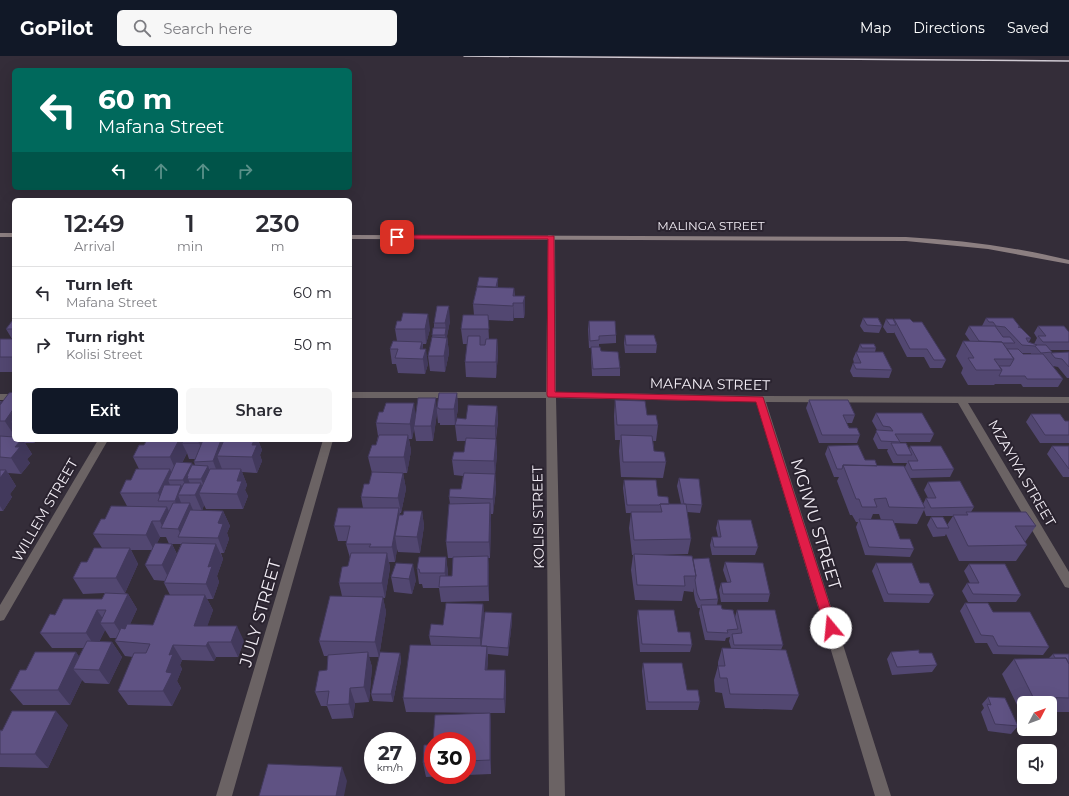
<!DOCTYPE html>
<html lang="en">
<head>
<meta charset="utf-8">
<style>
	body { margin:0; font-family:Montserrat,sans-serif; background:#f7f7f7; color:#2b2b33; height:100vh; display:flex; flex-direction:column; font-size:15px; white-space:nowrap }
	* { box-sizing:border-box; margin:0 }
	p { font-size:13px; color:#7c7c81 }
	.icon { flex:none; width:22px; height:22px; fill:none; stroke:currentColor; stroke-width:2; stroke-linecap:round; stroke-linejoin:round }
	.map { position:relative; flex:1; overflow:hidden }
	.panel { position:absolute; left:12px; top:142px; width:340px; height:244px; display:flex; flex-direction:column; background:#fff; border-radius:6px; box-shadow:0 4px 16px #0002 }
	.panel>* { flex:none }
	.hud { position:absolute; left:12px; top:12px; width:340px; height:122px; border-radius:6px; box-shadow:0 4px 16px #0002; background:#00695c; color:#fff; overflow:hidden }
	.needle { width:26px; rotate:49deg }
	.tools { position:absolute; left:1017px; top:640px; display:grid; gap:8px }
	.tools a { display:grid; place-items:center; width:40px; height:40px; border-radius:6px; background:#fff; box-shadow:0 4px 16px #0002; font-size:20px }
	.speed { position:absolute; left:364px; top:676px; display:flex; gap:8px; font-size:20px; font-weight:700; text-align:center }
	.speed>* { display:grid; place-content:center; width:52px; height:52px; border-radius:50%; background:#fff; box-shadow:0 4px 16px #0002; line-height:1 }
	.speed small { font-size:10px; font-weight:400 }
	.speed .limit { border:6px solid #d22; background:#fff; color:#111 }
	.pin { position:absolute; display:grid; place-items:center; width:34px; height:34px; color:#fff; margin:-17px; border-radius:8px; box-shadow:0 2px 6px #0006 }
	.me { position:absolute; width:44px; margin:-22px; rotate:343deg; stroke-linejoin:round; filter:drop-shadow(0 0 3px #0008) }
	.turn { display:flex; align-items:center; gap:14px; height:84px; padding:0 20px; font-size:18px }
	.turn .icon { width:52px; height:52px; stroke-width:2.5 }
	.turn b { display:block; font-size:28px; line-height:34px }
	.lanes { display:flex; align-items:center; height:38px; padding:0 20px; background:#0003; justify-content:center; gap:20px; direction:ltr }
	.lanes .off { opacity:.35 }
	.eta { display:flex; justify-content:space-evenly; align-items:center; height:68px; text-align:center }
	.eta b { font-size:24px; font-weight:600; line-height:28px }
	.action { display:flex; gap:8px; margin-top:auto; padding:8px 20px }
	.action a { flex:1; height:46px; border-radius:6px; background:#111827; color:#fff; font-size:16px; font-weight:600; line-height:46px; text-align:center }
	.action a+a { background:#f7f7f7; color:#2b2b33 }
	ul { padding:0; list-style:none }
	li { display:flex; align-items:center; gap:12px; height:52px; padding:0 20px; border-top:1px solid #e1e1e2 }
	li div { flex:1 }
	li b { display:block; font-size:15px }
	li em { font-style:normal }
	header { display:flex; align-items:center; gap:24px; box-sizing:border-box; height:56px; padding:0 20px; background:#111827; color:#fff }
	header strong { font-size:19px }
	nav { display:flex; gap:22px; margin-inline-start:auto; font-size:14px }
	.search { width:280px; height:36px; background:#f7f7f7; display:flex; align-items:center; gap:10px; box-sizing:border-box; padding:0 14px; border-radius:6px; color:#7c7c81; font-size:15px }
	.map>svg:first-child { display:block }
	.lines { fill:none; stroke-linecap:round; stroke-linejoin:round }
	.street { fill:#6b6364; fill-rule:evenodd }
	.secondary { fill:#8c7f81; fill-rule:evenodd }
	.rail { stroke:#cfc9d2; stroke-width:1.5 }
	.wall { fill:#524771; fill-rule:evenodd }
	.shaded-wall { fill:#42395c }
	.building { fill:#5f5283; stroke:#42395c }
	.route { fill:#e11d48; stroke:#92132f }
	.labels { text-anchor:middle; stroke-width:4; stroke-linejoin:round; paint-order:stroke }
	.far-street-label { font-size:12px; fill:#f3eef6; stroke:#2a232f }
	.street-label { font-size:14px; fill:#f3eef6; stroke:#2a232f }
	.near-street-label { font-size:17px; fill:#f3eef6; stroke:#2a232f }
</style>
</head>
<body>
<header>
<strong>GoPilot</strong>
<div class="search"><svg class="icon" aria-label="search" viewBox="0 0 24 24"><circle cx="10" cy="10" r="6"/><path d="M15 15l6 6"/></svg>Search here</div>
<nav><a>Map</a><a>Directions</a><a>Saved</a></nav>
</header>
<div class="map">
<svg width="1069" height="740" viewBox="0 0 1069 740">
	<rect width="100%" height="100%" fill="#342d39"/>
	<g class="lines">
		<path class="street" d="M548,179H551L555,181L556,336L760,340L1069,341V347H968L1069,516V532L1065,531L958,347L766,346L891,740H875L756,346L556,342L565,740H549L546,342H350V336H546Z
			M0,338H14V344H0Z
			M98,384H108L4,564L0,565V549Z
			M323,384H333L232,740H216Z"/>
		<path class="secondary" d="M0,177H14V181H0Z
			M350,179L906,181C961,184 1015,191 1069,204V208L988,193L906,185L350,183Z"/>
		<path class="rail" d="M464,0L1069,5"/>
	</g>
	<path class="wall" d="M498,222V232H514L515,240H525V255L524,262H514L513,265L488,264L489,283H497L498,298L496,322L466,321L465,306L467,288H463L461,273L474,259L473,248L477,230Z
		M863,262L882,270L879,277L864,276L860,270Z
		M986,262L1020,271V272L1031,282L1029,286L1034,288L1037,282L1034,277L1038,270L1069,276V294H1050L1052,297L1069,296V322H1067L1058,311L1053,310L1063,323L1058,331H1023L1021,328H995L994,329H968L961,317L963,312L956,300L963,285H970L965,278L969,270H983H982ZM1022,297H1031V298H1023Z
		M886,263L894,264V263L946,304L942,312H930L924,301H907L894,276V277H887L883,271Z
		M14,265V316H0V301L12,283L6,273Z
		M450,265L447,280L449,297L445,316L430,315L428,300L434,272V267Z
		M589,265L616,279V287L599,288V291L601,295L620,312V320H592L591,299V292H589L588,273Z
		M395,273H430L426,288H423V293L428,308L425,318L398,317L396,308H392L390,293L397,285Z
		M625,279L657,289L656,297H625L624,287Z
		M860,288L876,292L875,296L892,314L889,322L853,321L850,315L853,307H854L853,303L856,296H857Z
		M14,336V381H9L14,384H37L34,387H25L32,398L27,403L30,407L21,418L8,417L16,430L10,438L12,441L3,455H0V345H1L2,346Z
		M457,337L458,353L455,369H440V367H438L437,357L433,385H416L414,373L412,383H409L411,395L407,417H403L406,433L401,457H400V459H403L422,455L424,470L420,497L398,496L397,493L395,506H389L390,512L385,542H383L386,556L379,601H369L372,611L369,646L355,647L353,662L332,663L327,650H321L315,636L327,614L328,600H324L319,585L342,540L339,527L348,510L350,502L346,488V485H338L334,470L363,452L361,441L369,428L372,417L368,401L376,389L378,380L376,367L416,358L437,351Z
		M615,344L647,359L658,369L656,385H653L654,395L666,406L663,422L621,421L619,395L620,384H615L614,360Z
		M809,344L855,359L852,367H846L849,372L860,379L857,387H819L806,352Z
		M497,350L498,365L496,383L497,398L495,418L496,434L493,458H491L490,502H488L489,515V545L441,546L439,532H423L422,528H419L417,513L446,501L448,517V520H452L453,502H448L446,486L450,448L449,441L461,433L463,420L454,419L452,404L464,396L466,385H457L455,369L466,363Z
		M876,357L934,378L930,386H900V387L909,394L910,390L954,413L950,421L910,422L923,448L926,442H928L924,434L928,426L974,451L971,456L1036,470L1025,486H1024L1027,489L1016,505H959L946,478L945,480L933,481L927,469L931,461L947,469L953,460H926L924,454L917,468L894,467L900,483L914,493L910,501L865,499L856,471L858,466H856L852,459H850L837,425L839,421H834L825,398L828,390L865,404L877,410L905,411L907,407H893L887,395L888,393H878L873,383L877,374L872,365ZM873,458H879L881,464L871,463Z
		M1031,358L1065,365H1069V387H1040L1026,366Z
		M147,384H183V385L184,384H258L262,394L260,399L262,405L257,417L242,416L247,429L245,434L248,440L243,453H206L204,449L202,455H223L230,470L227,477L229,483L224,497H221L223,503L217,520L219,526L213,543H207L213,554L207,570L244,585L238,601H216L214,605L182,604L180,609L182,613L177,625L181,632L172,650L128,649L118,635L133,601L125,600L115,585L117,582H110L105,574L99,586H112L122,601L109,628L85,627L82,624L70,649H23L10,634L26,614L76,596L79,601L84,592H52L40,577L55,559L102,543L105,537L83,538L73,522L87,506L102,492L93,478L105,463L127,450L120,437L131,424L139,413L133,401L144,389ZM187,397L189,403H195L194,406L195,409L182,407ZM160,481H166L169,488L157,487ZM172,488H181L177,498ZM131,494H152L145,509L154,524L165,525L164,527L170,539L153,569L130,568L137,553L128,538L125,537L138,508Z
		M1052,390H1069V421H1063L1047,398Z
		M679,422L702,449L700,457L687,456L691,483L688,498L657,499L693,503L718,543L717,549L735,561L737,554L783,589L781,594L799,639L792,654L725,652L722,637L715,636L714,624L718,610V606L722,592H731L729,585L730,581L726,582L725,585L705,584L699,557L700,552H698L695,544L693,532V536L684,535L682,545L635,544L631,514L633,499H632L629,472L631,457H626L623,432L624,424L658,440L669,448H681L677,430Z
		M718,464L758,491L755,499H712L710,489L712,481H718L716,472Z
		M725,506L770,538L768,546H721L719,534L721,527L727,526L723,514Z
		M876,507L920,527L934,539L929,547L884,546L872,515Z
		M969,508L1021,539L1016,546H968L962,535L967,527H970L964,515Z
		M391,521L416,524L412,538L394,536Z
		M965,547L993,556L1049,591L1043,599L993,598L987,587H975L960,555Z
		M483,548L484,561L512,565L508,600L488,598V605L487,614H505L506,629L505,657H490L491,671V718L467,719V685L489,657L406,656L403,642L431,589L429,580L443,569Z
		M638,554L678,576L692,589L690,596H640L637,562Z
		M891,596L919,597L937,609L932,616L892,619L887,603Z
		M400,597L401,605L393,646L373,645L371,638Z
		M1053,598H1069V656H1050V647H1024V655H1020L1002,618L1014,603L1049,602Z
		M643,607L687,634L700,646L698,654H646L642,615Z
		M988,641L1018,670L1011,678L988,675L981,656L984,652L982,648Z
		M68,669L48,712L0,711V674Z
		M433,689V719H462L426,721L423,707Z"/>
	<path class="shaded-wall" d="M498,222V237L497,246L496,231Z
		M514,232L515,247H513L514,262L513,265V240Z
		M525,240V255L524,262L523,247Z
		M449,250L450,265L447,280L449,297L445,316L444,300L446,290L445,279L446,274L445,267Z
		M428,258L430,273L426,288L425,273Z
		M497,283L498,298L496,322V306Z
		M422,286L424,300L426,293L428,308L425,318L423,303L420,293Z
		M457,337L458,353L455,369L454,353Z
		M436,342L437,357L433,385L431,370Z
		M1,345L10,359L14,352V365H11L14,371V379L0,358V346Z
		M414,347L416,363L414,370V373L412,383L410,368Z
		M497,350L498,365L495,386V370Z
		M408,379L411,395L407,417L404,401Z
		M496,383L497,398L495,421L494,405Z
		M21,384H23L32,398L27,403L30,407L21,418L11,402L15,391Z
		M32,384H37L34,387Z
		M179,384H183L184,387H182L187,397L177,417L170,401Z
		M200,384H206L205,402L199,387Z
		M221,384H232L217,400L222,413L219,421L213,405Z
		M254,384H258L262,394L260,399L262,405L257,417L252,401V389Z
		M192,407L198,422L187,420L193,435L190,440L183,424Z
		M208,410L214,425L207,437L201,423Z
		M170,413L175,424H168L173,436L162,445L158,437Z
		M241,413L247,429L245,434L248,440L243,453L237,438V425Z
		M6,414L16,430L10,438L12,441L3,455L0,450V422Z
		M403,417L406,433L401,457L398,442Z
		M495,418L496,434L493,458V443Z
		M201,427L205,437H199L204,449L202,455L195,439Z
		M181,429L186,439H178L184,454L182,461L175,445Z
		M190,447L197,463L182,481L178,473Z
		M490,447L491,463L490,502L489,486Z
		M167,451L174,466L163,472L160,465Z
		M399,452L401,467L395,480L397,493L395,506L392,491Z
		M223,455L230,470L227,477L229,483L224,497L218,482V467Z
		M422,455L424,470L420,497L417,481Z
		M152,465L160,481L154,494L146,479Z
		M172,488L179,503L170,525L162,509Z
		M216,488L223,503L217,520L219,526L213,543L206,528L208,511Z
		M130,492L138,508L125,537L116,522Z
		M387,497L390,512L385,542L382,527Z
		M488,500L489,515V545L488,530Z
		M446,501L448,517L447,531L445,517Z
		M413,508L416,524L412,538L409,523Z
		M128,538L137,553L124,582L114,567Z
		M205,539L213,554L202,586L194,570Z
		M383,541L386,556L379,601L375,586Z
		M483,548L485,563L481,597L480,582Z
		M97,554L106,567H100L105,574L96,592L86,577Z
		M512,557V565L508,600V592Z
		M237,570L244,585L238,601L231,586Z
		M112,586L122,601L109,628L99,614Z
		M208,586L216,601L214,605L206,590Z
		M173,589L182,604L180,609L182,613L177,625L181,632L172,650L163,635L169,599Z
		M487,590L488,605L486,629L485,614Z
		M76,596L87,611L73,613L82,624L70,649L58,634Z
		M368,596L372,611L369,646L364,631Z
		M400,597L401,605L393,646L391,638Z
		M505,614L506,629L505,657L504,643Z
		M350,632L355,647L353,662L349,648Z
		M56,655L68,669L48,712L35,698Z
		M490,657L491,671V718L490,704Z
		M342,711L347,725L344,740H336Z"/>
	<path class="building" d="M479,221L498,222L496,231L477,230Z
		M477,231L514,232L513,240H525L523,247H513V250L473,248Z
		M437,250H449L445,267H434Z
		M403,257L428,258L425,273H395L397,265H401Z
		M463,259H488L489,273H461Z
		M863,262H878L882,270L867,269Z
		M986,262H1013L1020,271H1018L1021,272L1031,282H1026L1028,286L1037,289H1035H1046L1052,296L1041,297L1035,290L1022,289L1005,271L996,270L993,266H989Z
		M886,263H893L896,269H890Z
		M894,263H910L913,266H922L946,304H934L927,293H910Z
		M12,265H14V273H6Z
		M589,265H615L616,279L599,280V284L590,285Z
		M969,270H995L1003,281H1010L1015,287H1003L1002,286L979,285Z
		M1038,270H1064L1069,276V286H1043L1038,280H1046Z
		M433,272H446L445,279H432Z
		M625,279H654L657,289H626Z
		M468,280H480V289H485L486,283H497L496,306H465Z
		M432,281L447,282L444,300H428Z
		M0,283H14V301H0Z
		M393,285L422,286L420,293H426L423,303L395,302L398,293H390Z
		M963,285L1002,286L1014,303H994L1002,314H976L968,302H974Z
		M860,288H874L876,292H862Z
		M591,291H600L601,295L618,296L620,312L593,313Z
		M1007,293H1018L1023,298H1043L1063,323H1027L1025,320H999L1002,314L999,310H1010L1014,303Z
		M856,296H883L892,314L856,313L853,307H861Z
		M1069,296V311L1062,303L1055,302L1051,297Z
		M14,336V352L5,365H0V349L9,337Z
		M439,337H457L454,353H439V352H437Z
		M418,342H436L431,370H414Z
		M615,344L645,345L647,359H656L658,369H617Z
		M809,344H848L855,359H843L849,372H857L860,379H822Z
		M386,347H414L410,368L376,367L379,356H383Z
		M468,349L497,350L495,370L455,369L457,362L466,363Z
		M876,357H922L934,378H895L900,386L881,385L876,375L877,374L893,375L890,371L883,370Z
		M1031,358H1060L1065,365H1069V379H1045Z
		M14,361V365H11Z
		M379,379H408L404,401H368L372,389H376Z
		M621,379L652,380L654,395L664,396L666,406H623Z
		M0,380L14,381V384H21L15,391H20L11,402L0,401Z
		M466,382L496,383L494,405L452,404L454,396H464Z
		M147,384H179L170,401H133L139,389H144Z
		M184,384H200L199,387H182Z
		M203,384H221L213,405L194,406Z
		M224,384H254L252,389H257L252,401L217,400Z
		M891,387H906L912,399H897Z
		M858,389L865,404H875L877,410L843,409L842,413H837L828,390Z
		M910,390H941L954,413L912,414L908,405H918Z
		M1052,390H1069V413Z
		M176,406L192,407L183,424H168Z
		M192,409L208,410L201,423H187L188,420H187Z
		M843,409L904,410L925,452L889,451L886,442L874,443L877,451H862L859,443H856Z
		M136,413H170L158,437H120L126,424H131Z
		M210,413H241L237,425H242L237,438L199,437Z
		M0,414H6L0,422Z
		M372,416L403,417L398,442L361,441L364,428H369Z
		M464,417L495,418L493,443L449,441L450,433H461Z
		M679,422L699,423L702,449L684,448Z
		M624,424H656L658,440L668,441L669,448H660L659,449H627Z
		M960,425L974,451L931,452L926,442H936L928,426Z
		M184,427H201L195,439H178Z
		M164,429H181L175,445H158Z
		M173,447H190L178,473L161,472Z
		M490,447L489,486H446L449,448Z
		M660,448H686L691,483L634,484L631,456H662Z
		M111,450L167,451L160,465H152L146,479L93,478L101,463H105Z
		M338,452H399L392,491H369L371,488H346L350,470H334Z
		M190,454L223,455L218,467L223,468L218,482L178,481Z
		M404,455H422L417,481L395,480L399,459H403Z
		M966,456H1026L1036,470H1015L1027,489L968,490L953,459H968Z
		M931,461H943L949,472H937Z
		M859,463L893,464L900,483H910L914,493L869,491Z
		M718,464H751L758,491H714L712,481H721Z
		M155,487L172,488L162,509H145Z
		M182,487L216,488L208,511L212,510L206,528L164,527Z
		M94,492H130L116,522H73L81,506H87Z
		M351,497H387L382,527H339L342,511L348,510Z
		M634,498L692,500L696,520H684L685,530L637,529Z
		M488,500V530L439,531L440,520H452L453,501Z
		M419,501H446L445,517H420L419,513H417Z
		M709,502L718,543L700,544L697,537L695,524L696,520L693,503Z
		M725,506L763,507L770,538H723L721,527L731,526Z
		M396,507L413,508L409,523L391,521Z
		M876,507H912L920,527H929L934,539L888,538Z
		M969,508H1005L1021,539L973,538L967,527H979Z
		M105,537L128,538L114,567H100L106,554H97L86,577H40L50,558L55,559L63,543H102Z
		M165,539H205L194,570H237L231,586H208L206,590L173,589L169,599L173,598L166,616L172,617L163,635H118L134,597H146L150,588L115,585L121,572L125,573L127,568L153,569Z
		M330,540L383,541L375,586L319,585Z
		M446,547L483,548L480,582L429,580L431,568L443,569Z
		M965,547H988L993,556H1030L1049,591L998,590L993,580L981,579Z
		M701,549H721L722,553L733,554L738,573L727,574L728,577L707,576Z
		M638,554H674L678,576H690L692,589L642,588Z
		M737,554H775L783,589H734L732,578L742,577Z
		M485,556L512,557L508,592L481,590Z
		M87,585L112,586L99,614L73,613Z
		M410,589L487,590L485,614H505L504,643L403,642Z
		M722,592L786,594L799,639L730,638L727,622H720L718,610H725Z
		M919,594V597H932L937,609L897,611L891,596Z
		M35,596H76L58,634H10L20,614H26Z
		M368,596L364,631L350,632L349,648L327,649L329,635L315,636L319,615L327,614L328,599Z
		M380,596L400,597L391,638H371Z
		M1053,598H1069V608L1066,602H1055Z
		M1066,602L1069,608V642L1033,641L1014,603Z
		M643,607H682L687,634H698L700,646H648Z
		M988,641L1005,642L1018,670L995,668L987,648L991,649Z
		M12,655H56L35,698H0V674L2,675Z
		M490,657V704L467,705V685H433L435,659Z
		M424,689H433V707H423Z
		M268,708L342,711L336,740H259Z"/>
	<path class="route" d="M395,179L554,180L555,336L763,341L837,572L835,576L831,577L827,576L825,572L756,346L548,341L547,339L548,183H397L394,181Z"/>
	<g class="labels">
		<g class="far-street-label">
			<text x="711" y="174">MALINGA STREET</text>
		</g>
		<g class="street-label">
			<text transform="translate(710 328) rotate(1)" y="5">MAFANA STREET</text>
			<text transform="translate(1022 417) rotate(60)" y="5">MZAYIYA STREET</text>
			<text transform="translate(45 454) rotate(-60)" y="5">WILLEM STREET</text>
			<text transform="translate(538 461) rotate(-91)" y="5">KOLISI STREET</text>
		</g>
		<g class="near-street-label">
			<text transform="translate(816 468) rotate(73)" y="6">MGIWU STREET</text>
			<text transform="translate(260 557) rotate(-74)" y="6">JULY STREET</text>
		</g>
	</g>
</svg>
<div class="tools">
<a><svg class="needle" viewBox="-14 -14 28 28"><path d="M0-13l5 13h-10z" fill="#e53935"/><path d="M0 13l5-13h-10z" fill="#7c7c81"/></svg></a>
<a><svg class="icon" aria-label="sound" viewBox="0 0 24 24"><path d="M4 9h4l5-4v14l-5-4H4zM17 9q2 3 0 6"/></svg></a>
</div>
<div class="speed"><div>27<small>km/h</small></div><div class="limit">30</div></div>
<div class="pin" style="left:397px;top:181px;background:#d93025"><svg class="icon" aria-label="arrive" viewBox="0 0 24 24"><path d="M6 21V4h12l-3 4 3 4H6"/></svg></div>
<svg class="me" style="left:831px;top:572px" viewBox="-20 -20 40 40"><circle r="19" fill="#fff"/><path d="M0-13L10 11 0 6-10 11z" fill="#e11d48"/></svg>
<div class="hud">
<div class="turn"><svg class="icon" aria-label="left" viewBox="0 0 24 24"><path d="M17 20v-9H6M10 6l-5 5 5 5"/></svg><div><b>60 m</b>Mafana Street</div></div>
<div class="lanes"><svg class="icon" aria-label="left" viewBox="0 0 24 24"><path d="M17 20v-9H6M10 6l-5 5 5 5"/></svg><svg class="icon off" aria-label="ahead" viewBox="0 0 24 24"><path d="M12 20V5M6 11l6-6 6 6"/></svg><svg class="icon off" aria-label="ahead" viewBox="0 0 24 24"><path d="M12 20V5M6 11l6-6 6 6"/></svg><svg class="icon off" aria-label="right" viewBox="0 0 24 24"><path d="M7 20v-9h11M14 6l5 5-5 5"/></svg></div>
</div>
<section class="panel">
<div class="eta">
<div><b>12:49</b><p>Arrival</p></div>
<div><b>1</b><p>min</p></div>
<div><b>230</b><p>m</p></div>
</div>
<ul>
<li><svg class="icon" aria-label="left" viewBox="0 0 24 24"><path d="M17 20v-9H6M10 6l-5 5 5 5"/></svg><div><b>Turn left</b><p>Mafana Street</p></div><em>60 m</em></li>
<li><svg class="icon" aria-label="right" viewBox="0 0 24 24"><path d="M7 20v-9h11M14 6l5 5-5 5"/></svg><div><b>Turn right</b><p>Kolisi Street</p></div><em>50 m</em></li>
</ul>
<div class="action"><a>Exit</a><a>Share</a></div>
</section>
</div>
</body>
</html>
